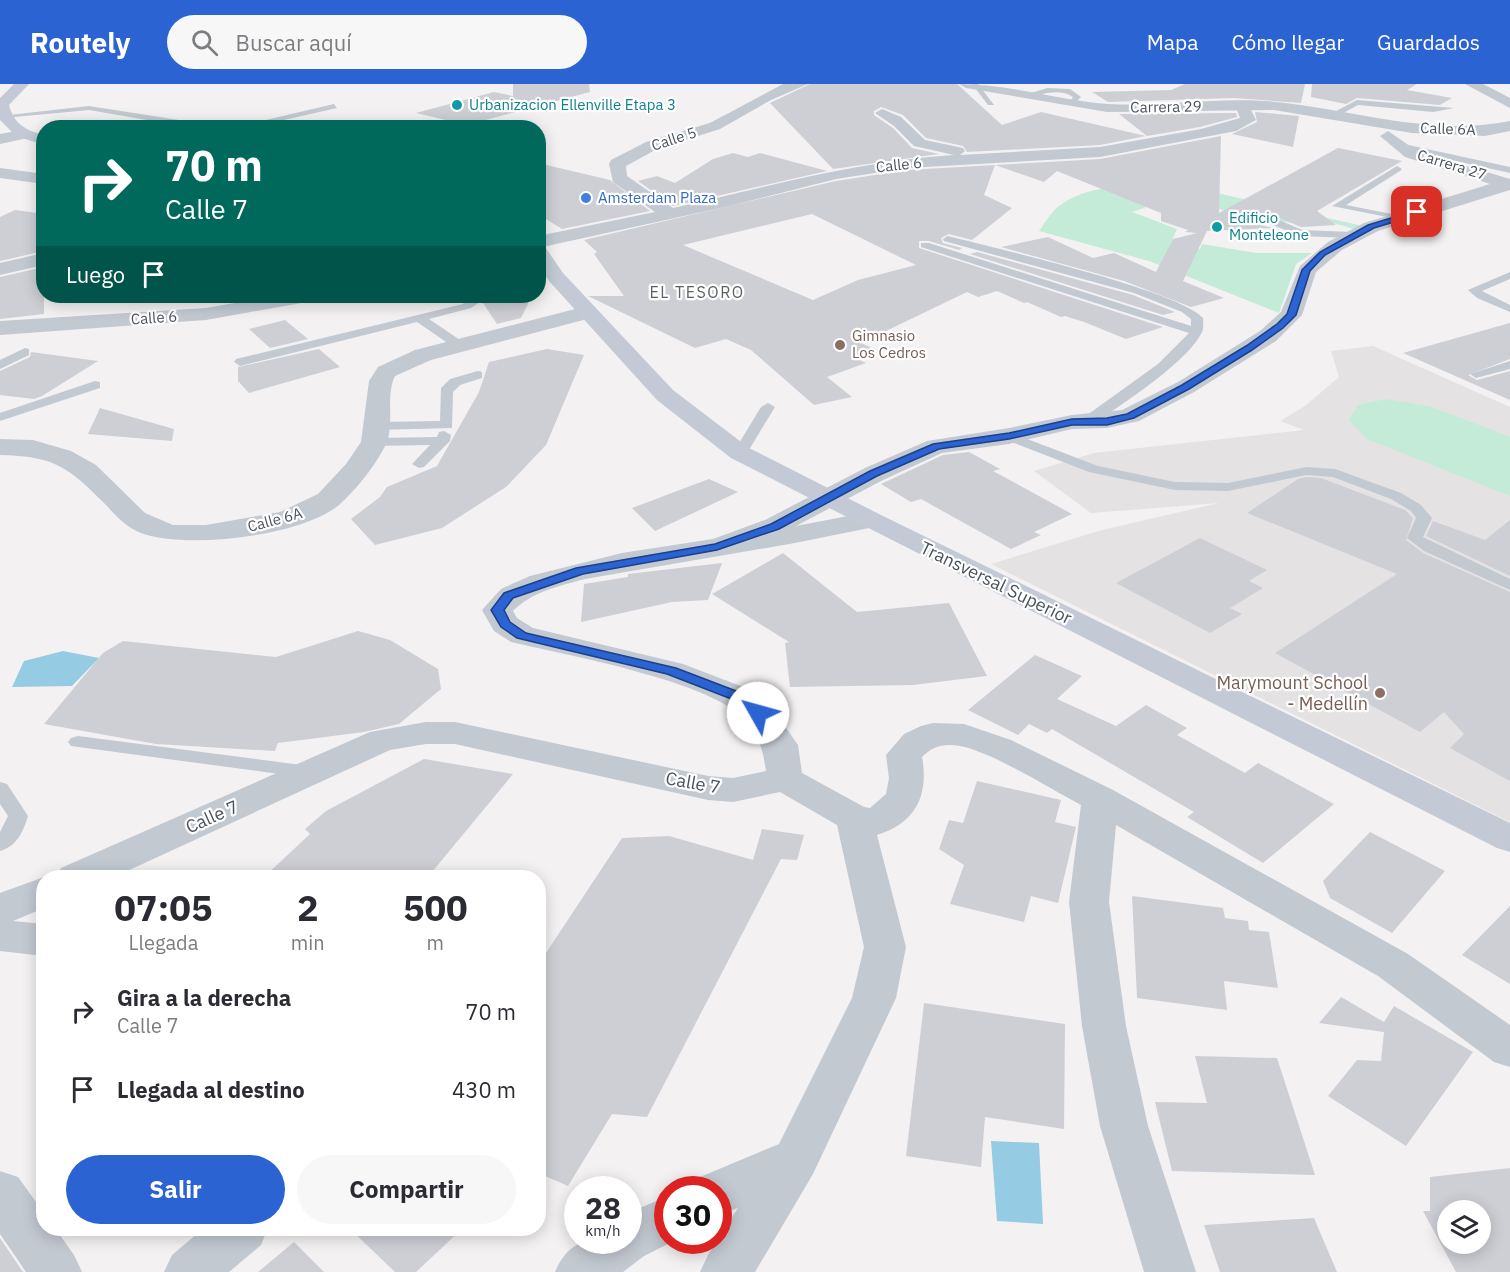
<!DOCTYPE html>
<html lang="es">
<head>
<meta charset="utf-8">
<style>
	body { margin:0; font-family:"IBM Plex Sans",sans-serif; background:#f7f7f7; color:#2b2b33; height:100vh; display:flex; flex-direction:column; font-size:22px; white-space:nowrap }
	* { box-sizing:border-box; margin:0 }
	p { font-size:20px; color:#7c7c81 }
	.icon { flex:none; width:33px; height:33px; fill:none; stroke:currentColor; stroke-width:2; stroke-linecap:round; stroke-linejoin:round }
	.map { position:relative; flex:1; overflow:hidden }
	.sheet { position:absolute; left:36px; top:786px; width:510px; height:366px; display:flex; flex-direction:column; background:#fff; border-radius:24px; box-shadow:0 3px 15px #0003 }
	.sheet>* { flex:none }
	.top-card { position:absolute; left:36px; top:36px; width:510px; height:183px; border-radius:24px; box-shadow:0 3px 15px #0003; background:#00695c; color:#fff; overflow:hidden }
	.controls { position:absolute; left:1437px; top:1116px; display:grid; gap:12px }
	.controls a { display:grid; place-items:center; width:54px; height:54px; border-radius:50%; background:#fff; box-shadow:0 3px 15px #0003; font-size:30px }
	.speed { position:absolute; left:564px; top:1092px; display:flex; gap:12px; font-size:30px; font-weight:700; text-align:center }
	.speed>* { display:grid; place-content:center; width:78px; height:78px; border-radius:50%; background:#fff; box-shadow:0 3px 15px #0003; line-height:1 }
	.speed small { font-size:15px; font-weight:400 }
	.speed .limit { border:9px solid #d22; background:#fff; color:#111 }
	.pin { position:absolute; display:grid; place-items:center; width:51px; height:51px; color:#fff; margin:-26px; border-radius:12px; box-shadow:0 3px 9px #0006 }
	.me { position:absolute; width:66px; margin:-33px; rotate:308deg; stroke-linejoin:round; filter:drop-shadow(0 0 4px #0008) }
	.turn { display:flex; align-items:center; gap:21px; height:126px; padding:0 30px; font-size:27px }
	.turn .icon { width:78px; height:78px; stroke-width:2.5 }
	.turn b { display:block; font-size:42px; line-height:51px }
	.then { display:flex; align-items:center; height:57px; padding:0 30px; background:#0003; gap:12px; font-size:22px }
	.eta { display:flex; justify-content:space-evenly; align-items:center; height:102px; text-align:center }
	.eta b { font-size:36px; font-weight:700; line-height:42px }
	.button { display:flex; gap:12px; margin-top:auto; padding:12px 30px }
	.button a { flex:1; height:69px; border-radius:36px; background:#2b63d3; color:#fff; font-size:24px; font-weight:700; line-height:69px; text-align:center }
	.button a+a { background:#f7f7f7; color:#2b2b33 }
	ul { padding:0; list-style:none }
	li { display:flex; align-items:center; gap:18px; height:78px; padding:0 30px }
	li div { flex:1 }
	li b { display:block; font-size:22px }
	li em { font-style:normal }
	header { display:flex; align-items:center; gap:36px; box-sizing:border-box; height:84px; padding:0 30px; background:#2b63d3; color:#fff }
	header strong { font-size:28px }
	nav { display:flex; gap:33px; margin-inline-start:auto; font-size:21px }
	.search { width:420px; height:54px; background:#f7f7f7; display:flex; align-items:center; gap:15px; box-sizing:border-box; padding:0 21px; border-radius:33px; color:#7c7c81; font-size:22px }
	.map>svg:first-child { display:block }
	.education { fill:#e4e2e2 }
	.green { fill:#c4ebd7 }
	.water { fill:#95cce4 }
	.building { fill:#cecfd5; fill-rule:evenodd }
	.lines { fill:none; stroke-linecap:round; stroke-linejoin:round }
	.service { fill:#c3c9d1; fill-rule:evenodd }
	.minor { fill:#c3c9d1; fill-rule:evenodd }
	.tertiary { fill:#c3c9d1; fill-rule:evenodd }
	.secondary { fill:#c3cad5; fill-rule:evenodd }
	.route { fill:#2b63d3; stroke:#1c4089; stroke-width:1.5 }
	.culture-dot { fill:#0f9aa8; stroke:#fff; stroke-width:2 }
	.shop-dot { fill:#3f7fe0; stroke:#fff; stroke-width:2 }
	.education-dot { fill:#8d6e63; stroke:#fff; stroke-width:2 }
	.labels { text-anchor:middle; stroke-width:4.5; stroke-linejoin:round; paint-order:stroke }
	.far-culture-label { font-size:15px; fill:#0d838f; stroke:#fff; text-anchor:start }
	.far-street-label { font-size:15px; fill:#4a525c; stroke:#fff }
	.far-shop-label { font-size:15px; fill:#366cbe; stroke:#fff; text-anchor:start }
	.far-education-label { font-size:15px; fill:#785e54; stroke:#fff; text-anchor:start }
	.far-neighbourhood-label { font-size:16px; letter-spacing:1.5px; fill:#5e6065; stroke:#fff }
	.street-label { font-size:18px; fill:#4a525c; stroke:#fff }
	.education-label { font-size:18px; fill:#785e54; stroke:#fff; text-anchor:end }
</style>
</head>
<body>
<header>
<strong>Routely</strong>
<div class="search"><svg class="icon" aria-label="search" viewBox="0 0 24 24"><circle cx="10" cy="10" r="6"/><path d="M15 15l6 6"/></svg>Buscar aquí</div>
<nav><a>Mapa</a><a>Cómo llegar</a><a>Guardados</a></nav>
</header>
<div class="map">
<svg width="1510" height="1188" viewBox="0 0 1510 1188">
	<rect width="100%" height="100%" fill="#f3f1f1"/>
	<path class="education" d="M1373,262L1510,323V738L991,480L1102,446L1219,419L1091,429L1034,387L1094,369L1304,346L1280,337L1305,322L1339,293L1331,267Z"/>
	<path class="green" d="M1181,101L1363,142L1354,145L1333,139L1302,140L1246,133L1206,121L1161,118L1132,128L1177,145L1170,161L1200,165L1202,160L1256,169H1312L1296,180L1279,229L1149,177L1039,147C1045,139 1051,128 1059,122C1091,97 1144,102 1181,101Z
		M1386,315L1432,323L1510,353V412L1367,355L1349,336L1358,321Z"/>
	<path class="water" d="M63,567L99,574L72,602L12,603L24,577Z
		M991,1057L1039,1059L1043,1140L997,1137Z"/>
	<path class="building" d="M513,0H589L590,8L467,41L416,29L494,8L513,12Z
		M810,0H957L1002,41L1041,28L1146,52L1100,61L967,68L963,62L926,54L903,31L881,23L874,27V31L893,44L912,64L939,70L833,85L770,19Z
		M1185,0H1305L1301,19L1234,14L1108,18L1092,8L1171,6Z
		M1312,0H1417L1407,6L1452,14L1440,21L1357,14L1346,20L1311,13Z
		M1255,28L1299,32L1293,63L1232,50L1257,38Z
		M1236,29L1237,33L1200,43L1147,52L1119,30Z
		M1221,52L1219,129L1338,64L1402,77L1317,127L1336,141L1301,143L1280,134L1255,131L1249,133V139L1274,144L1207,147L1183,197L1224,214L1191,223L1124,197L1001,163L1048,153L1093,174L1114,169L1156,188L1173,155L1197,149L1185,148L1188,146L1161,137V129L1057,87L1044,98L995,81L1100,75Z
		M733,69L748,73L760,69L827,87L673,122L638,97L657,92L675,99L713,75Z
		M538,79L610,96L650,127L562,145L538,130Z
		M995,81L984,111L1012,124L972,156L949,150L941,154L943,159L962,164L959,166L929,157H919V164L1163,243L1126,255L1084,238L1065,232L1061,233L1027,218L1024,219L997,207L978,213L967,208L861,259L876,266L856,274L866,279L827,293L852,313L814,321L751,266L726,255L695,264L588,212H624L594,170L597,168L584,156L836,97L907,86ZM812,130L916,181L858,196L813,216L683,161Z
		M15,126L44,130V167L0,177V133Z
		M977,168L1133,211L1175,228L1163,231L970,170Z
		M44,183V230L0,235V193Z
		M482,212H532L521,234L497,240L481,216Z
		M285,236L308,255L270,264L249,245Z
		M1510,239V275L1468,291L1477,296L1510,287V316L1403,269Z
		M319,265L340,283L249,309L238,297V283Z
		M547,265L584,271L546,361L506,403L442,444L375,461L351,435L380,413L387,403L437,382L479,308L489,278Z
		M31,268L98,277L42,312L34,315L0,311V287L30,273Z
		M100,324L174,345L172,357L88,350Z
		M969,368L1000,385L993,387L1072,430L1034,448L1041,451L1011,465L921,415L911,418L881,400L943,371Z
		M1306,393L1321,394L1405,426L1413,434L1406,456L1423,469L1510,508V697L1450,664L1464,650L1444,628L1420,648L1275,569L1397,490L1247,429L1298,395Z
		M709,395L738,408L655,447L632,424Z
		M1510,436V492L1426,452L1433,437L1485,456Z
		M1200,454L1267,486L1249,497L1263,504L1230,524L1242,530L1210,549L1116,499Z
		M783,469L857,528L949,519L987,592L913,601L790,603L785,559L789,558L712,510Z
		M722,479L708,516L672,518L581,538L584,500L628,493V490Z
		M358,547L390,556L438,585L441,605L399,640L364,648L278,659L275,667L156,660L44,640L103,569L123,557L276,573Z
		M1035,571L1082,592L1057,615L1116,642L1146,621L1187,644L1177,651L1245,689L1258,679L1334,720L1263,779L1187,733L1194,728L1052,645L1047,649L1029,640L1018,651L968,626Z
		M424,675L513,690L427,794H263L310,750L305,745L326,727Z
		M977,697L1061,716L1055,738L1076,743L1058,819L1031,812L1024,838L950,820L964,781L939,765L949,736L963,739Z
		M762,745L804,751L797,776L781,775L647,1033L612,1030L568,1102L538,1089V881L622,754L669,752L753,776Z
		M1370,748L1445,787L1392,849L1330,814L1323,797Z
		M1132,812L1223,824L1225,834L1248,837L1249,846L1269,848L1278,904L1224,897L1227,926L1137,914Z
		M1510,822V900L1462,871Z
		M1341,913L1384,938L1394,922L1473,968L1406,1062L1328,1012L1357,976L1381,977L1384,948L1319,939Z
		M924,919L1065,940L1064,1045L985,1033L981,1083L906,1072Z
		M1195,972L1277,974L1315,1091L1172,1087L1155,1018L1207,1019Z
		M1510,1084V1188H1456L1423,1127H1430V1093ZM1448,1126H1480V1160H1448Z
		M1314,1134L1337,1188H1220L1204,1141Z
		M349,1144H463L416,1188H395Z
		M0,1154L23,1188H0Z
		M294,1158L324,1188H258Z"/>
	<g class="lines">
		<path class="service" d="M972,0H978L994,21H988Z
			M1047,4L1070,5L1081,13L1073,21L1069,19L1073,13C1060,4 1043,10 1029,13L1025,11Z
			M1357,16L1454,24L1433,28L1358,21L1334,34L1327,32Z
			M334,20L337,24L249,44H232Z
			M89,22L211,41L215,44H193L89,26L4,34L0,32Z
			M1399,59L1510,83V89L1396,64Z
			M1397,82L1402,85L1400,87L1346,121L1402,132V136L1332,122Z
			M1255,133L1279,136L1302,146L1352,148L1357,151L1352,154L1300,152L1273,141L1251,138V134Z
			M948,152C994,164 1178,206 1203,234C1203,238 1204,244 1202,248C1189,277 1120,322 1093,340H1083V334L1158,280L1189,249L921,163V159H929L1191,242V235L1182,228L1134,209L944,157L943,155Z
			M1510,188V195L1482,207L1510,221V228L1477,214L1468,206Z
			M469,212H480L477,220L471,224L429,235L463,258V264H455L417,238L240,282L234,278L236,275L463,220Z
			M25,264L29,265V271L0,285V276Z
			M1510,277V285L1476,294L1470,290Z
			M478,287L482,288V294L460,301L453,308L452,344L376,346L369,342L376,338L440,337L441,304L450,295Z
			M95,297L100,298V304L0,337V329Z
			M768,319L775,323L747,369L740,373L735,372L733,369L761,323Z
			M444,347L451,351L450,357L424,383L419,384L412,380L430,361L374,362L367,358L374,354L437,353L439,348Z
			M1009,348L1098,382L1175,398L1228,399L1306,383L1335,385L1401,409L1421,421L1432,434L1423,453L1510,495V506L1424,467L1407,454L1416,434L1411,427L1391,415L1333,393L1306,391L1228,407L1175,406L1089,388L1004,355V349Z
			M78,652L309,682L316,683L319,688L316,693L309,694L71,662L68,658L71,654Z
			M0,698L7,700L28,732C23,748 17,762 0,767V748L8,732L0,720Z"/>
		<path class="minor" d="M783,0H808L771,16L720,45L657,65L626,82L627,92L673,124C769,103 855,77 954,71L914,62L894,42L875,29L882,25L901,33L925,56L963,64L965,67L960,71L1100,63L1201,45L1240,34L1235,21L1242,17L1247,18L1256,36L1236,47L1100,73L907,84L836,95L725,123L538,164V152L655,128L613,98L609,80L611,76L646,58L710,39Z
			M22,46L30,51L28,54L0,60V50Z
			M1388,47L1417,67L1510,95V106L1378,147L1342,166L1316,188L1302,231L1276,257L1194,308L1139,337L1107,344L1072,345L1009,360L942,369L883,396L796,442L869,428L879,430L883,436L879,442L795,459L585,495C559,502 532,508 513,527L517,534L533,544L683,580L751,606L770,621L798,661L802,689L864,723L870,724L886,710L889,694L886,671L904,650L921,642L933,639L964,640L1011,656L1113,706L1408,870L1510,941V983L1494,978L1378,892L1116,741L1109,818L1126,942L1148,1042L1196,1188H1144L1100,1042L1082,942L1069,818L1081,721C1049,704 992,668 960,662C945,659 932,662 922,673C929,711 916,739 877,751L906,863L896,914L813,1090L755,1188H700L708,1171L738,1124L718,1131V1106H695L700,1093L779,1060L852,914L864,863L837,741L780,708L733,718L708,716L455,660H426L390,666L112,794H56L61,784L370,648L426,638H455L708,692L733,694L766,687C763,667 760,653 746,637C713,597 565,571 511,558L494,547L482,526L501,505L530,492L622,469L713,455L765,436L865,384L927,357L1009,344L1072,331L1122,326L1178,298L1260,247L1281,228L1300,182L1328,158L1364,139L1490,100L1405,73L1380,52Z
			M0,84L44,90V100L0,94Z
			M44,169V181L0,191V179Z
			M275,212H317L314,216L307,218L206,236L0,251V237L206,224Z
			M587,222L595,223L598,228L595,233L431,276L395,292C385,312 395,340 386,360C376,381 356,406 339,421C302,452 186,466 141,449C126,443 117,433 106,421C68,383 55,372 0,371V355L33,356L71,367L96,381L145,429L173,441H206L280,428L318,410L346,380L361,358L369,297L378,283L415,266Z
			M44,793L47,794H44V824L13,837L44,840V872L0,867V809Z
			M0,1087L18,1093L44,1129V1144H55L74,1171L82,1188H26L0,1150Z
			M668,1112V1156H676L644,1172L623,1188H555C571,1151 593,1156 628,1156V1129Z
			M204,1144H268L261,1161L229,1188H164L172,1171Z"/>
		<path class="tertiary" d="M959,0C1010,0 1057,16 1108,20C1163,23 1221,12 1276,18C1354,26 1432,53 1510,37V47L1485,52L1412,49L1274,26L1107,28L966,4Z
			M1465,0H1483L1510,14V24Z"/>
		<path class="secondary" d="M14,0H29L9,21C14,40 25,46 44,51V61L16,52L0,36V14Z
			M538,161L545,163L563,189L673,306L749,364L879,430L1510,739V768L1497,764L731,374L657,316L549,197L538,182Z"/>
	</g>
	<path class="route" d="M1417,126L1420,130L1374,144L1325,171L1310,187L1296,231L1283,244L1252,266L1189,305L1134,334L1107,341H1072L1009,355L939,365L877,392L779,445L717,466L583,490L513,514L504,526L510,538L526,549L676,584L744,610L763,626V633H753L734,616L667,590L517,554L501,543L491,526L504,509L576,484L715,460L771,440L870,387L933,360L1009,349L1072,335L1107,334L1127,330L1182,301L1246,262L1277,240L1287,230L1302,186L1320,168L1368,141Z"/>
	<g class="culture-dot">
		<circle cx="457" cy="21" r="6"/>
		<circle cx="1217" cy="143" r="6"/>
	</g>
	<circle class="shop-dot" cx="586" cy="114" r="6"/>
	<g class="education-dot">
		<circle cx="840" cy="261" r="6"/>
		<circle cx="1380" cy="609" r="6"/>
	</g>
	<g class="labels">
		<g class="far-culture-label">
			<text x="469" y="26">Urbanizacion Ellenville Etapa 3</text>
			<text x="1229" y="139">Edificio<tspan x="1229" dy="17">Monteleone</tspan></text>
		</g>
		<g class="far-street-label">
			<text transform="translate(1166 23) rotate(-1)" y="5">Carrera 29</text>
			<text transform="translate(1448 45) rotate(2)" y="5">Calle 6A</text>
			<text transform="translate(674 55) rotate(-18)" y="5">Calle 5</text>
			<text transform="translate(899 81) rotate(-6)" y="5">Calle 6</text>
			<text transform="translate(1452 81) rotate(17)" y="5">Carrera 27</text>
			<text transform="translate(154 234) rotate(-4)" y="5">Calle 6</text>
			<text transform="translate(275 436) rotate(-15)" y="5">Calle 6A</text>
		</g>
		<g class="far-shop-label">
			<text x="598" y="119">Amsterdam Plaza</text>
		</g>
		<g class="far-education-label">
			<text x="852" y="257">Gimnasio<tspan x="852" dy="17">Los Cedros</tspan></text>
		</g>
		<g class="far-neighbourhood-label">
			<text x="697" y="214">EL TESORO</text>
		</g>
		<g class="street-label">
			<text transform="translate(996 499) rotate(26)" y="6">Transversal Superior</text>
			<text transform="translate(693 699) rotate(10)" y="6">Calle 7</text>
			<text transform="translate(212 733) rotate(-24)" y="6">Calle 7</text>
		</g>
		<g class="education-label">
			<text x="1368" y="605">Marymount School<tspan x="1368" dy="21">- Medellín</tspan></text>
		</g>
	</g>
</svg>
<div class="controls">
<a><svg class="icon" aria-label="layers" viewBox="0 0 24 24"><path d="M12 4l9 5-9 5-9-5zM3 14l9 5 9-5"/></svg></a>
</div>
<div class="speed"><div>28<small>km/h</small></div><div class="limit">30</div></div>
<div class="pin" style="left:1417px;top:128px;background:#d93025"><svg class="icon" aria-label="arrive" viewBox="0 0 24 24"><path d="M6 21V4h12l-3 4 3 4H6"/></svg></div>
<svg class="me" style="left:758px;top:629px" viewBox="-20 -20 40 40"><circle r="19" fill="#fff"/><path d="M0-13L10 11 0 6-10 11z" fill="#2b63d3"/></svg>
<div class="top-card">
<div class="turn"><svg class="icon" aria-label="right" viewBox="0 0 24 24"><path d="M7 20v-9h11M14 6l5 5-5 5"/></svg><div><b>70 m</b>Calle 7</div></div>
<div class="then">Luego<svg class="icon" aria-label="arrive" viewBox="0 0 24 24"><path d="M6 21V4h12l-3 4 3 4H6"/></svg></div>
</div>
<section class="sheet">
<div class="eta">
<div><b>07:05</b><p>Llegada</p></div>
<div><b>2</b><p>min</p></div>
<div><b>500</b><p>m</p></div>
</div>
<ul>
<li><svg class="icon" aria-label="right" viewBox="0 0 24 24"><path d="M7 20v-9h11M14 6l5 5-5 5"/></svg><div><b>Gira a la derecha</b><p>Calle 7</p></div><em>70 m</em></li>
<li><svg class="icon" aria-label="arrive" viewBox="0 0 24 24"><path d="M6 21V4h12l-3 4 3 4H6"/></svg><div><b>Llegada al destino</b></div><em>430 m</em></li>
</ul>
<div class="button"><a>Salir</a><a>Compartir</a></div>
</section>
</div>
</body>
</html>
